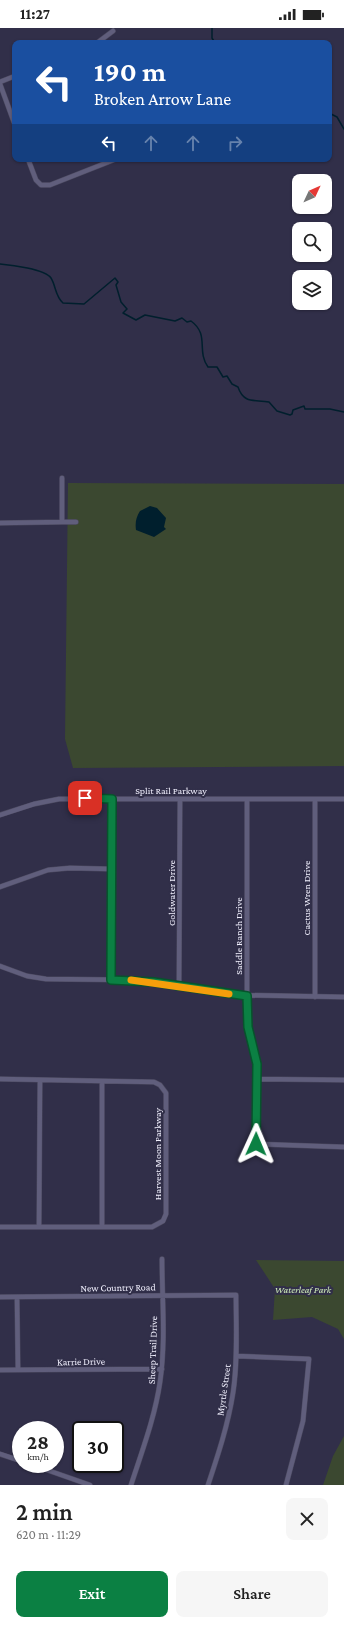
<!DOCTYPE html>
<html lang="en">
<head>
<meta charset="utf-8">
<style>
	body { margin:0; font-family:"Crimson Pro",serif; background:#f6f6f6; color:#222; height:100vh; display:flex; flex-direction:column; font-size:15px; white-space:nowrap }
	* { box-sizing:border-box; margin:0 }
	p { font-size:13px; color:#767676 }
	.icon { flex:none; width:22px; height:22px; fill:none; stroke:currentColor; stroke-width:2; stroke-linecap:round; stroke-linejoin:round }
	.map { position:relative; height:1457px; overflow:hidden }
	.sheet { display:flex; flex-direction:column; background:#fff; flex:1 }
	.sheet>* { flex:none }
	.guide { position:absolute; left:12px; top:12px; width:320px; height:122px; border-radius:8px; box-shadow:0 1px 3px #0004; background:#1a4fa0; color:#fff; overflow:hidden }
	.needle { width:26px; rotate:46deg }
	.controls { position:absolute; left:292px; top:146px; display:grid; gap:8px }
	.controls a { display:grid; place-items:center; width:40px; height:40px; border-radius:8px; background:#fff; box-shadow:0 1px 3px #0004; font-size:20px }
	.speed { position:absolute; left:12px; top:1393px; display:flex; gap:8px; font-size:20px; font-weight:700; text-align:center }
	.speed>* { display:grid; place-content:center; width:52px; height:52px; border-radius:50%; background:#fff; box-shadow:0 1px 3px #0004; line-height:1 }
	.speed small { font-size:10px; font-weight:400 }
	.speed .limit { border:2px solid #111; border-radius:6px; background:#fff; color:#111 }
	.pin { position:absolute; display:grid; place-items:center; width:34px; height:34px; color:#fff; margin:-17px; border-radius:8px; box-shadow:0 2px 6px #0006 }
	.me { position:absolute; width:44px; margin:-22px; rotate:1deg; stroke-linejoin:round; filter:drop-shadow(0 0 3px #0008) }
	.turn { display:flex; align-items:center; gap:14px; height:84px; padding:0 16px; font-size:18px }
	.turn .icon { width:52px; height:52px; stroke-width:2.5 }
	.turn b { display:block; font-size:28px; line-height:34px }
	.lanes { display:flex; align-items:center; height:38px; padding:0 16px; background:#0003; justify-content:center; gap:20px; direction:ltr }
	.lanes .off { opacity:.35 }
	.round { display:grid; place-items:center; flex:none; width:42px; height:42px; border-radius:8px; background:#f6f6f6 }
	.overview { display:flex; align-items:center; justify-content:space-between; height:68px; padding:0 16px }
	h1 { font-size:24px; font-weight:600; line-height:30px }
	.cta { display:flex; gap:8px; margin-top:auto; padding:8px 16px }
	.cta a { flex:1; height:46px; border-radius:8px; background:#0b8043; color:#fff; font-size:16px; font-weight:600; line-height:46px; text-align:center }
	.cta a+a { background:#f6f6f6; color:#222 }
	.status { display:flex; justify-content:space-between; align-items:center; height:28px; padding:0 20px; background:#fff; direction:ltr }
	.status svg { height:11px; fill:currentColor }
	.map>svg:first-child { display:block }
	.green { fill:#3b4830 }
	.water { fill:#001f2d }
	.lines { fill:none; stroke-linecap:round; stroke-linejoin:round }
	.stream { stroke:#001f2d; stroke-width:1.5 }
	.minor-casing { stroke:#4c4a60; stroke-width:5.5 }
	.minor { stroke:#605e7c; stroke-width:4.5 }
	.route-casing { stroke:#07532c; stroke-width:10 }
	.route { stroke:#0b8043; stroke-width:7 }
	.slow { stroke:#f59e0b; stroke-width:7 }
	.labels { text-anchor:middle; stroke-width:4; stroke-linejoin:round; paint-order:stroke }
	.street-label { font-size:10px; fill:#efeefc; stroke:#312f49 }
	.park-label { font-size:10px; font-style:italic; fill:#cfecb8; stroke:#312f49 }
</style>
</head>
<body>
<div class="status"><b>11:27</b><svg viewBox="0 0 49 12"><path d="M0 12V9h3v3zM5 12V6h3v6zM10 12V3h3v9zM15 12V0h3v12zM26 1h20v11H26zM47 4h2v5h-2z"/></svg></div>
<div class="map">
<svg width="344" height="1457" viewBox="0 0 344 1457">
	<rect width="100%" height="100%" fill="#312f49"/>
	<path class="green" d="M68,455L344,456V738L73,740L65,711Z
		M256,1232L344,1233V1311L338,1301L312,1289L273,1292L275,1261Z
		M344,1408V1457H323L333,1428Z"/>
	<path class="water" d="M150,478L157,480L166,490L164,499L166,501L154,509L136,502C135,495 136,489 140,483Z"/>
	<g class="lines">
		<path class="stream" d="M212,0V10L215,15
			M329,85L337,89L344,101
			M0,236C11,237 45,241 51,250C56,258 55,268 63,275L84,276L115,250L118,254L116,257L121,274L127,281L123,285L136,292L145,287L175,293L182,290L187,294L191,293C210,307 196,322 208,339H217L223,349L227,348L232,356L238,359C244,377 256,371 269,374L277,383L290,387L292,386L293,382L304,378L305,381H330L344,384"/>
		<g class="minor-casing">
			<path id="minor" d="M97,15L113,3
				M0,54L15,48
				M0,56L15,97
				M28,131L36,152L41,157H50L116,131
				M62,494H76
				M0,495L62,494V450
				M247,771V968L248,999L257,1036L256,1116L344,1119
				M315,771V969
				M0,787L34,776L59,771H344
				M0,859L48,842L70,840L111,841
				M0,938L27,948L46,951L136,952L235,967L344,969
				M111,952V771
				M179,958L180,771
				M0,1051L154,1054L160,1057L166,1065V1186L163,1193L152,1199H0
				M257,1051L344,1052
				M39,1199L40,1052
				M102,1199V1053
				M0,1269L236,1267C236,1299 238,1333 233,1365C228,1397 218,1427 208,1457
				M17,1269L18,1342
				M236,1328L309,1331L303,1393L286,1457
				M0,1342L162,1341
				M0,1426L21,1433
				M30,1436L90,1457
				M131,1457C142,1423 155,1389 160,1354C166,1313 162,1271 162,1231"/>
		</g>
		<use href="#minor" class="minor"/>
	</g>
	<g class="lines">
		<g class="route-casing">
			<path id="route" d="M85,770L112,771L111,952L154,954L247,968L248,999L257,1036L256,1116"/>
		</g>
		<use href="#route" class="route"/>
		<path class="slow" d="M131,952L229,966"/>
	</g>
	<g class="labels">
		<g class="street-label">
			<text x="171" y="766">Split Rail Parkway</text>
			<text transform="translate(171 865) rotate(-90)" y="4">Goldwater Drive</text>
			<text transform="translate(306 870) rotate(-90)" y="4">Cactus Wren Drive</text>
			<text transform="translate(238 908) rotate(-90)" y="4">Saddle Ranch Drive</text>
			<text transform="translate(157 1126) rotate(-90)" y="4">Harvest Moon Parkway</text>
			<text transform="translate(118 1259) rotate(-1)" y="4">New Country Road</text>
			<text transform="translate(152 1322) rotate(-88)" y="4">Sheep Trail Drive</text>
			<text transform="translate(81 1333) rotate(-1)" y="4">Karrie Drive</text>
			<text transform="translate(223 1362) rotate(-82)" y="4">Myrtle Street</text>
		</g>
		<g class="park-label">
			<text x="303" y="1265">Waterleaf Park</text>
		</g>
	</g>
</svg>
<div class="controls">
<a><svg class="needle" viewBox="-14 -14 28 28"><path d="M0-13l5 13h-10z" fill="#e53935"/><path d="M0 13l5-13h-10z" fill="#767676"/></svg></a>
<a><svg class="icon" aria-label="search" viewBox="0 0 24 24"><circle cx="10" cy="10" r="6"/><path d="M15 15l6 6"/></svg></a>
<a><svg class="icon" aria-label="layers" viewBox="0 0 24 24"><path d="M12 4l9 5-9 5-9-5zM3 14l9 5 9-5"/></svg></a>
</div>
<div class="speed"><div>28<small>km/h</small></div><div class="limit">30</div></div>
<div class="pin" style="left:85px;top:770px;background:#d93025"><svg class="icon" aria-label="arrive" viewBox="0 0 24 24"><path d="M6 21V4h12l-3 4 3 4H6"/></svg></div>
<svg class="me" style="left:256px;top:1116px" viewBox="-20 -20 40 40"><path d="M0-17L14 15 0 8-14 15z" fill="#0b8043" stroke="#fff" stroke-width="4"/></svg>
<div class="guide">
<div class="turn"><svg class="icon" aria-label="left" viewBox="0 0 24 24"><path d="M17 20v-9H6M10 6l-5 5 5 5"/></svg><div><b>190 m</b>Broken Arrow Lane</div></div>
<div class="lanes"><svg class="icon" aria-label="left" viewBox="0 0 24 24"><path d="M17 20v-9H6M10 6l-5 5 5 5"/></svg><svg class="icon off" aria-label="ahead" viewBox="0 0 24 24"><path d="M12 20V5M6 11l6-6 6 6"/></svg><svg class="icon off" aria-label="ahead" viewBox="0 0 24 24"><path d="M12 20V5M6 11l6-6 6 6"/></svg><svg class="icon off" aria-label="right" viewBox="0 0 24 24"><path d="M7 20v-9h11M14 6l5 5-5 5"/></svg></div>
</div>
</div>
<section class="sheet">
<div class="overview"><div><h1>2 min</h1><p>620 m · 11:29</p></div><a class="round"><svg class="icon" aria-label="close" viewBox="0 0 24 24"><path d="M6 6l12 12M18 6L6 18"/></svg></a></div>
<div class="cta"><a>Exit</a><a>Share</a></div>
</section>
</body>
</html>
